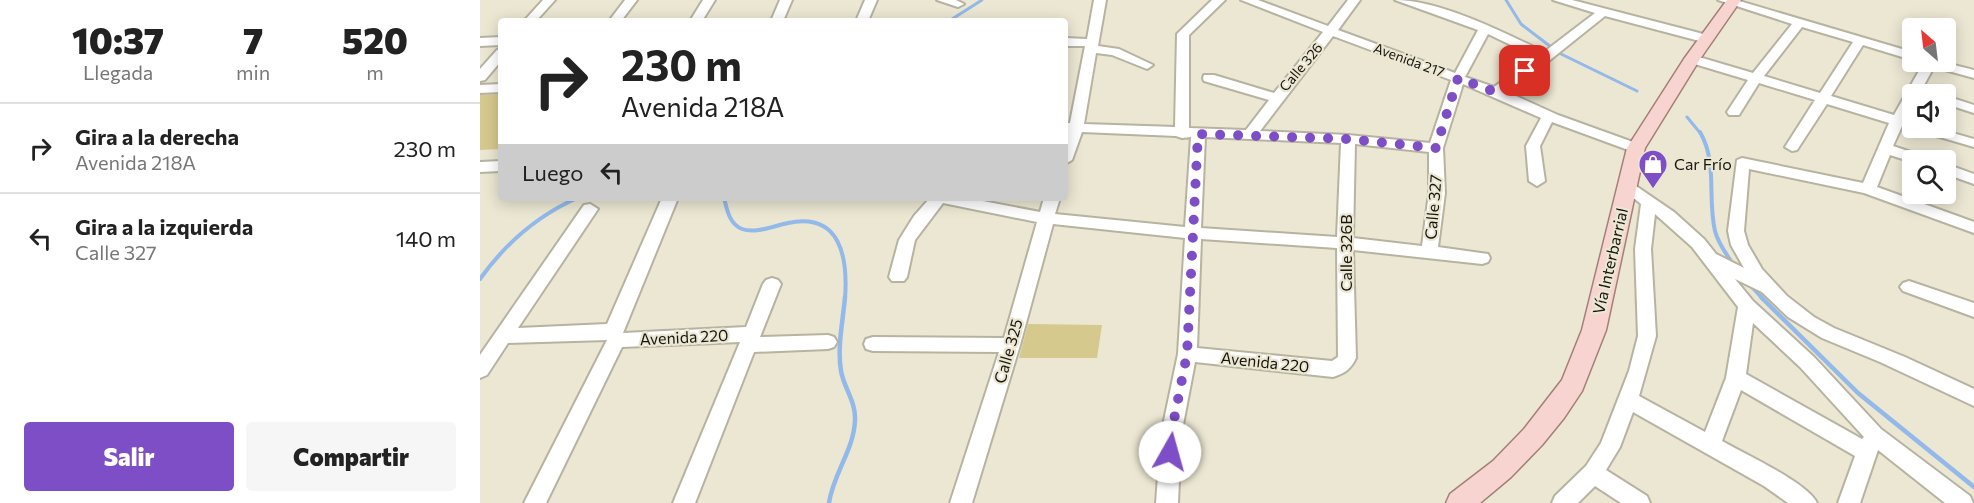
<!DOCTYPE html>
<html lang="es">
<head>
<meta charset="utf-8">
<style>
	body { margin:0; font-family:Commissioner,sans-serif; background:#f6f6f6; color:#222; height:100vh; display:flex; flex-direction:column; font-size:22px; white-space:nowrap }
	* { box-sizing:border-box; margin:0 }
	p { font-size:20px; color:#767676 }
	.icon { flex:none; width:33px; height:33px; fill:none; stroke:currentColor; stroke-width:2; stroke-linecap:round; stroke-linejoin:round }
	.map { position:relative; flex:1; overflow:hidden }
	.drawer { display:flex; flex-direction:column; background:#fff; width:480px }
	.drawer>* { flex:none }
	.guide { position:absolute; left:18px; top:18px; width:570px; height:183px; border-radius:6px; box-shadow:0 3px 15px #0003; background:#fff; color:#222; overflow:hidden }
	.needle { width:39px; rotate:332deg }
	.buttons { position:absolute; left:1422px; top:18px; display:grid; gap:12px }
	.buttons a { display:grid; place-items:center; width:54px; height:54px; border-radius:6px; background:#fff; box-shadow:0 3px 15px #0003; font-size:30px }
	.pin { position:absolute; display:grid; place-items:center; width:51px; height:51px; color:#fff; margin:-26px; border-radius:12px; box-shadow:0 3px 9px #0006 }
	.me { position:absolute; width:66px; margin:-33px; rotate:7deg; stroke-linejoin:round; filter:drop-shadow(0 0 4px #0008) }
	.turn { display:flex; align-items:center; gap:21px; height:126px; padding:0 24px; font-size:27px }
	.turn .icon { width:78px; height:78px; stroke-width:2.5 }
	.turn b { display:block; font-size:42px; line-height:51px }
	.then { display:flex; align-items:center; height:57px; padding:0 24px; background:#0003; gap:12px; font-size:22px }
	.eta { display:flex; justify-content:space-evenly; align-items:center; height:102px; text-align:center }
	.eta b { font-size:36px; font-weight:800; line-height:42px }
	.cta { display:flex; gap:12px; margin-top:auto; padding:12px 24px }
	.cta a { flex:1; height:69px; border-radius:6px; background:#7e4ec7; color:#fff; font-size:24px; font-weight:800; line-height:69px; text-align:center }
	.cta a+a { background:#f6f6f6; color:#222 }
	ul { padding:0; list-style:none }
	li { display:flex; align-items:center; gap:18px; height:90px; padding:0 24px; border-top:2px solid #e0e0e0 }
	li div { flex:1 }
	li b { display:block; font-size:22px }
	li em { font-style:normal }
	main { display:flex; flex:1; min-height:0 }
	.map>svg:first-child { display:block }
	.green { fill:#d6c98e }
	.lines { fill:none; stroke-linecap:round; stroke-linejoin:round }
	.stream-far2 { stroke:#92b9ea; stroke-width:3 }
	.stream-far1 { stroke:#92b9ea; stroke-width:4 }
	.stream { stroke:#92b9ea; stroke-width:4.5 }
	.minor-casing { stroke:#b7b3a1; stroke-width:4 }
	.major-casing { stroke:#a57e78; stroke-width:3 }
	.minor { fill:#fff; fill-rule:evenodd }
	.major { fill:#f7d4d0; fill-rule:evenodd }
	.route { stroke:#7e4ec7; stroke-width:10; stroke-dasharray:0 18 }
	.labels { text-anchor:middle; stroke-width:4.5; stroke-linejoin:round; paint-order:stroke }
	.far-street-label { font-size:14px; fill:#17150f; stroke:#ebe7d3 }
	.poi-label { font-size:16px; fill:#17150f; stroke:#ebe7d3; text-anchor:start }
	.street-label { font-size:16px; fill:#17150f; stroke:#ebe7d3 }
</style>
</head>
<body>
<main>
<section class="drawer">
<div class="eta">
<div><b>10:37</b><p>Llegada</p></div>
<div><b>7</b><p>min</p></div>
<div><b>520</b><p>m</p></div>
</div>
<ul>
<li><svg class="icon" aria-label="right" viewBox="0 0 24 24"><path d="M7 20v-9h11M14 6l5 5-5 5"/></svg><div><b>Gira a la derecha</b><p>Avenida 218A</p></div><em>230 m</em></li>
<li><svg class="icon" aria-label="left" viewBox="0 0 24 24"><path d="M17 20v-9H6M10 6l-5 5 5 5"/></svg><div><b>Gira a la izquierda</b><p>Calle 327</p></div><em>140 m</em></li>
</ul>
<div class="cta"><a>Salir</a><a>Compartir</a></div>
</section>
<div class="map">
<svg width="1494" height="503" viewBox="0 0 1494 503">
	<rect width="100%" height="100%" fill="#ebe7d3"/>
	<path class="green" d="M21,94V149L0,150V95Z
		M548,324L622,325L617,358H539Z"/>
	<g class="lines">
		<path class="stream-far2" d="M1026,0L1041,24L1079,53L1157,91
			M469,21L502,0
			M1207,117L1221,134"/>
		<path class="stream-far1" d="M1220,132C1238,163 1227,197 1235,231C1238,243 1246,254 1253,264
			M244,198C247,209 249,224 262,229C275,234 294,226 308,223C361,212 368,258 365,299
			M0,279C25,244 57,216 97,198
			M1272,287L1283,299"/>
		<path class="stream" d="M1281,297L1378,393L1494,487
			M349,503C353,474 374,450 375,420C376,402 364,388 361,371C357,347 363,321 365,297"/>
		<g class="minor-casing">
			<path id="minor" d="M63,0H75L56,21H44Z
				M145,0H157L141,21H129Z
				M223,0H235L222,21H210Z
				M300,0H312L303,21H291Z
				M385,0H397L388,21H376Z
				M457,0H476L484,4L478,7Z
				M614,0H626L618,46L639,49L673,65L667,69L632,55L616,53L604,124L695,127L697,34L732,0H745L709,35V128L766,130L789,100L724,81L723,78L724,75H734L794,93L843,32L761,0H778L848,26L868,0H880L858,30L975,73L998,30L915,0C959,0 1024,32 1064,52L1115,13L1073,0H1092L1231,36L1233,39L1227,43L1125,16L1070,60L1025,91L1078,115L1161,145L1163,148L1156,152L1151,151L1072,122L1060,146L1065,181L1057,186L1049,181L1046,146L1061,118L983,84L963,148L965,193L958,247L1008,254L1010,258L1008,262L1002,264L873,250L876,358C871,369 865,373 853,377L715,362L701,435L698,503H676L681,435L698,354L705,238L573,224L540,345L492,503H470L519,352L393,351L386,349L384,344L386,339L393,337L524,338L557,222L463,203L435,240L427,277L424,281H412L409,277L419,240L434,216L450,198H487L560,212L564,198H580L575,214L705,227L711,137L702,138L696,136L602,132L592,160L585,164V139L588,131H585V123H590L605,46H585V38L607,39ZM1008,34L1056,57L1014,87L985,77ZM853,36L971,80L950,143L868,135L780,131ZM725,137L861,143L857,237L721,228ZM875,144L949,152V193L942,246L873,238ZM721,239L857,248L858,357L852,361L717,348Z
				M1238,0H1256L1432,52V60L1383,45L1351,96L1414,115L1444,62H1462L1494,70V78L1454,67L1439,94H1432V106L1425,119L1432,121V128H1455L1494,139V147L1422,126L1413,146L1446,157L1448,160L1432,162L1410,155L1397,187L1494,222V233L1384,193L1269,169L1264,231L1268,245L1282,269L1307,296L1334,317L1354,328L1425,357L1494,389V406L1400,362L1342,338L1308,317L1282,292L1255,279L1273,301L1334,357L1401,429L1490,496L1493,503H1465L1398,450L1380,503H1358L1375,456L1261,390L1242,441C1263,453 1328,483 1337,503H1308L1284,486L1153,412L1140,447L1126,470L1167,496L1170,503H1141L1115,486L1098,503H1072L1075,496L1106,466L1121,443L1149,371L1158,336L1155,249L1161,204L1140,187L1143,184H1153L1194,212L1224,239L1236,254L1264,268L1251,245L1248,231L1257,160L1262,158L1383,183L1409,123L1347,104L1317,150L1312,151L1305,147L1335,100L1279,83L1259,115H1249L1247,112L1268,80L1208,62L1206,59L1212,55L1273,73L1312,24ZM1322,27L1373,42L1340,93L1284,76ZM1175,214L1212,247L1258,307L1246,378L1225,432L1159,396L1176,336L1171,249ZM1273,323L1320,367L1384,437L1382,439L1266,374Z
				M21,37V45L0,46V38Z
				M21,49V61L5,80L0,81V69L17,50Z
				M21,84V92L0,93V85Z
				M1466,96L1494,105V113L1466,104Z
				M21,161V171L0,172V162Z
				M1466,164L1494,174V184L1466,174Z
				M182,198H198L143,333L266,327L283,284L286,280L292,278L298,280L301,284L280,337L348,335L354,337L357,342L354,347L348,349L274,352L215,503H193L260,342L142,347L66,503H44L127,340L28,343L7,375L0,378V355L104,205L110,204L118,209L38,328L127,324Z
				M1429,281L1494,303V317L1423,291L1420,287L1423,283Z"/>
		</g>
		<g class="major-casing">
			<path id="major" d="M1247,0H1261L1220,59L1165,148L1126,330L1102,391L1084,418L1062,445L1031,477L1000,503H966L970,494L1013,461L1044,429L1082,380L1102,330L1147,148L1204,59Z"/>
		</g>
		<use href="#minor" class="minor"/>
		<use href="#major" class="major"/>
	</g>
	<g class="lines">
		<path class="route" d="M690,452L691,435L707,354L718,134L868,139L956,148L978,78L1015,92L1045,71"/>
	</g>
	<defs>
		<g id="shop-pin" transform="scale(1.5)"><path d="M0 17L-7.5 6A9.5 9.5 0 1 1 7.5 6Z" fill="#7e4ec7" stroke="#ebe7d3"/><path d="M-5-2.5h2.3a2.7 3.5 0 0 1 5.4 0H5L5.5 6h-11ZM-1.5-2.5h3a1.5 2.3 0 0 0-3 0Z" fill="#fff"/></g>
	</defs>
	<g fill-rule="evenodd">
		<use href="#shop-pin" x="1173" y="164"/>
	</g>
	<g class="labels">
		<g class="far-street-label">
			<text transform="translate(929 60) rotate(20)" y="5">Avenida 217</text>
			<text transform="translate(821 67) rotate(-50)" y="5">Calle 326</text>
		</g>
		<g class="poi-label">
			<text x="1194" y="170">Car Frío</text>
		</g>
		<g class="street-label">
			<text transform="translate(953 207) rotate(-85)" y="6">Calle 327</text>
			<text transform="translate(866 253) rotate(-90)" y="6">Calle 326B</text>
			<text transform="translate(1130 261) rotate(-77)" y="6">Vía Interbarrial</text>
			<text transform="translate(204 337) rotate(-3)" y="6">Avenida 220</text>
			<text transform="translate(528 351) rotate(-74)" y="6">Calle 325</text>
			<text transform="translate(785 362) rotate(6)" y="6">Avenida 220</text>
		</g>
	</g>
</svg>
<div class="buttons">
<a><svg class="needle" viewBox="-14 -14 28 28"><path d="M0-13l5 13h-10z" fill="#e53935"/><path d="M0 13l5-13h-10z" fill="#767676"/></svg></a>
<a><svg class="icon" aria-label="sound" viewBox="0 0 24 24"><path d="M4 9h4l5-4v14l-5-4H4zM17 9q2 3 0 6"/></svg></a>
<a><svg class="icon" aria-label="search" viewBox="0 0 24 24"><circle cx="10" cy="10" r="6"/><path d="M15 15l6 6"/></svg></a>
</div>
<div class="pin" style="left:1045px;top:71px;background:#d93025"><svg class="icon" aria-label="arrive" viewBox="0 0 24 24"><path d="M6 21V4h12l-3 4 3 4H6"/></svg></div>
<svg class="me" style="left:690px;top:452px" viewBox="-20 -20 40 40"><circle r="19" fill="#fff"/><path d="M0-13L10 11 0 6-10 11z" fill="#7e4ec7"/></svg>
<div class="guide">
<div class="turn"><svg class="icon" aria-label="right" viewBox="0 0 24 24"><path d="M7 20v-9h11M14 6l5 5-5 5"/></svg><div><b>230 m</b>Avenida 218A</div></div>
<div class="then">Luego<svg class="icon" aria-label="left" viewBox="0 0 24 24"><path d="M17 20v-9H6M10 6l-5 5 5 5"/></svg></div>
</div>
</div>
</main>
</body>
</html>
